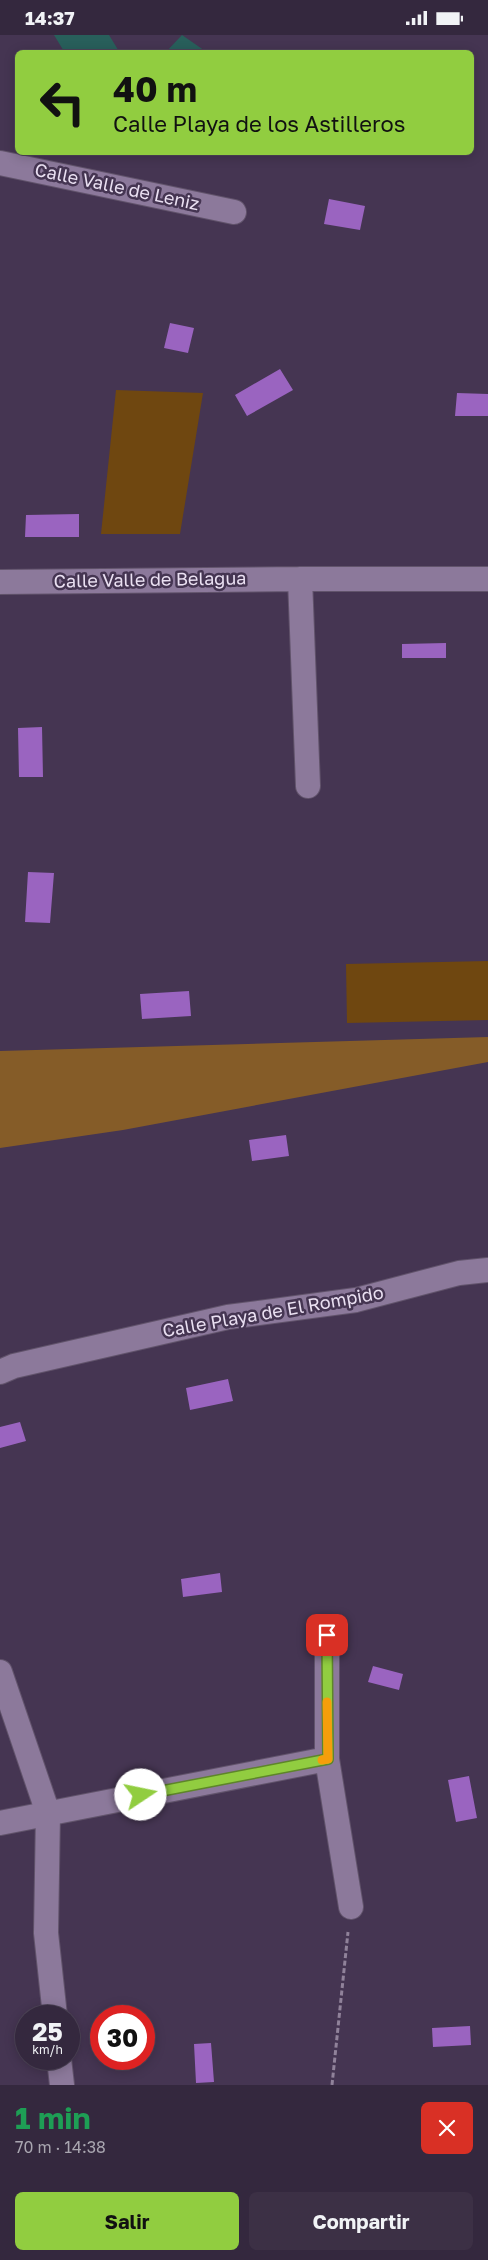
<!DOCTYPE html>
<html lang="es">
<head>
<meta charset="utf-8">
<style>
	body { margin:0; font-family:"Golos Text",sans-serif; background:#3c3045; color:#f1f3f6; height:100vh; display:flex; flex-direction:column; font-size:19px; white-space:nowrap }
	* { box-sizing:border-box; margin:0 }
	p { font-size:16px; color:#a9a6b0 }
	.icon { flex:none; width:28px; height:28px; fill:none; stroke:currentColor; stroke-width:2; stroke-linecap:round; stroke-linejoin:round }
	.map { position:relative; height:2050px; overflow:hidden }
	.details { display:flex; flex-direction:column; background:#34283e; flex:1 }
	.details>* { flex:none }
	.top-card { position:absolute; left:15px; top:15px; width:459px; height:105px; border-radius:8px; box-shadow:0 2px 12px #0003,0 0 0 1px #4e4458; background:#91cd40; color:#111; overflow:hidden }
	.speed { position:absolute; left:15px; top:1970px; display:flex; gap:10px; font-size:25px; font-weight:700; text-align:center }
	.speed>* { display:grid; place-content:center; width:65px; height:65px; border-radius:50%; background:#34283e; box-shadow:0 2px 12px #0003,0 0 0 1px #4e4458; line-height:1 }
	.speed small { font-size:12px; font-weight:400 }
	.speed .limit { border:8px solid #d22; background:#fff; color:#111 }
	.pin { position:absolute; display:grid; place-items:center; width:42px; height:42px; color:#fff; margin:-21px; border-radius:10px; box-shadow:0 2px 8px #0006 }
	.me { position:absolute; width:55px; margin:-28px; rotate:79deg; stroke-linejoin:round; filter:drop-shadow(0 0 4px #0008) }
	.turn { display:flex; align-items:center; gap:18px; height:105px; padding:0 15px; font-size:22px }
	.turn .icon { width:65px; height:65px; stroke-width:2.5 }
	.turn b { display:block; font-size:35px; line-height:42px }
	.round { display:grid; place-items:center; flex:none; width:52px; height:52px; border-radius:8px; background:#3c3045 }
	.head { display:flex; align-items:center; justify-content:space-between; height:85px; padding:0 15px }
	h1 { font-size:30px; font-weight:700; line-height:38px; color:#1e9e55 }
	.primary-button { display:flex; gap:10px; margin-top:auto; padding:10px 15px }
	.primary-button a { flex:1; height:58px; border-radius:8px; background:#91cd40; color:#111; font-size:20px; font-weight:700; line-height:58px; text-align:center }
	.primary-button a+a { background:#3c3045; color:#f1f3f6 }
	.status { display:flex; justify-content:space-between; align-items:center; height:35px; padding:0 25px; background:#34283e; direction:ltr }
	.status svg { height:14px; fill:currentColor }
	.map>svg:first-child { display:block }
	.green { fill:#6f4710 }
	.forest { fill:#855c28 }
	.water { fill:#9a64c0 }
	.building { fill:#285f5b }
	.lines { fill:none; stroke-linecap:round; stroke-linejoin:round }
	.minor-casing { stroke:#61536b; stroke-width:26 }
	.path { stroke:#90829a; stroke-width:3; stroke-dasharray:5 2.5; stroke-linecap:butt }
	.minor { stroke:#8c799b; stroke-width:24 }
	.route-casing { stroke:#5e852a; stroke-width:12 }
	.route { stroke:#91cd40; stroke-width:9 }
	.slow { stroke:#f59e0b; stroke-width:9 }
	.labels { text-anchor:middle; stroke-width:5; stroke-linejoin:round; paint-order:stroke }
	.street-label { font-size:18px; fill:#eae0f2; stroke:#453552 }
</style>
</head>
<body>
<div class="status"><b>14:37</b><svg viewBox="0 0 49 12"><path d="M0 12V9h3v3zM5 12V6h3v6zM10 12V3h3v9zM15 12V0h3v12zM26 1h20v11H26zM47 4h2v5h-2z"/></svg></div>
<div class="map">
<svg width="488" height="2050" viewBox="0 0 488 2050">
	<rect width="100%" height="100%" fill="#453552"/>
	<path class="green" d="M116,355L203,358L180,499H101Z
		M488,926V985L347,988L346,929Z"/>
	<path class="forest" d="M488,1002V1027L123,1095L0,1113V1016Z"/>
	<path class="water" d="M329,164L365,171L360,195L324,189Z
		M170,288L194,293L188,318L164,313Z
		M280,334L293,355L247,381L235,360Z
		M457,358L488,359V381H455Z
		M79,479V502H25L26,480Z
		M446,608V623H402V609Z
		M42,692L43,742H19L18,693Z
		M28,837L54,838L50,888L25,887Z
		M189,956L191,981L142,984L140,959Z
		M286,1100L289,1121L252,1126L249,1105Z
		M228,1344L233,1366L190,1375L186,1353Z
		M20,1387L26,1406L0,1413V1392Z
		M220,1538L222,1557L183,1562L181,1544Z
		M373,1631L403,1639L399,1655L368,1647Z
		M469,1741L477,1783L456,1787L448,1745Z
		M470,1991L471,2010L433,2012L432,1993Z
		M211,2008L214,2047L196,2048L194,2009Z"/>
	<path class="building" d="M54,0H109L120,18H65Z
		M182,0L208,18H165Z"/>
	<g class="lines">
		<g class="minor-casing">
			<path id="minor" d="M0,128L234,177
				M300,544L308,751
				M0,547L300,544H488
				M0,1337L14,1331L228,1282L356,1265L459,1238L488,1235
				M327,1600V1724L351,1872
				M0,1637L48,1778L46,1898L55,1981
				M0,1788L327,1724
				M59,2024L62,2050"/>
		</g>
		<path class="path" d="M332,2050L348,1897"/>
		<use href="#minor" class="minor"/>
	</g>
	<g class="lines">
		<g class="route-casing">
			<path id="route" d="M141,1760L328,1724L327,1600"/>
		</g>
		<use href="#route" class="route"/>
		<path class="slow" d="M322,1725L328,1724L327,1667"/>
	</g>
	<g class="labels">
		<g class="street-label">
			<text transform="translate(117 152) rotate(12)" y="6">Calle Valle de Leniz</text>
			<text transform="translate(150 545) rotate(-1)" y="6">Calle Valle de Belagua</text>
			<text transform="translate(273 1277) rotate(-10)" y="6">Calle Playa de El Rompido</text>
		</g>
	</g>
</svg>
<div class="speed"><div>25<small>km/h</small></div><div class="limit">30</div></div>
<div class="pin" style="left:327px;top:1600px;background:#d93025"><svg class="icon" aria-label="arrive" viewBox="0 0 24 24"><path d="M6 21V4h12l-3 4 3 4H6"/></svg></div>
<svg class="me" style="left:141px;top:1760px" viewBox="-20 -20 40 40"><circle r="19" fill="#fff"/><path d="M0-13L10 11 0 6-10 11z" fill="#91cd40"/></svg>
<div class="top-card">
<div class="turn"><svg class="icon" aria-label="left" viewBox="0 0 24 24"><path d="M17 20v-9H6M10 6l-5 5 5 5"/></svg><div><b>40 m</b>Calle Playa de los Astilleros</div></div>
</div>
</div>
<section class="details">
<div class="head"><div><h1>1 min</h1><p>70 m · 14:38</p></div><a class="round" style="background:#d93025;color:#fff"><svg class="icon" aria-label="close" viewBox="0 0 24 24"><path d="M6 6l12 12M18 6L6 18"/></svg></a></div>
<div class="primary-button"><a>Salir</a><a>Compartir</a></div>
</section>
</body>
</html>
